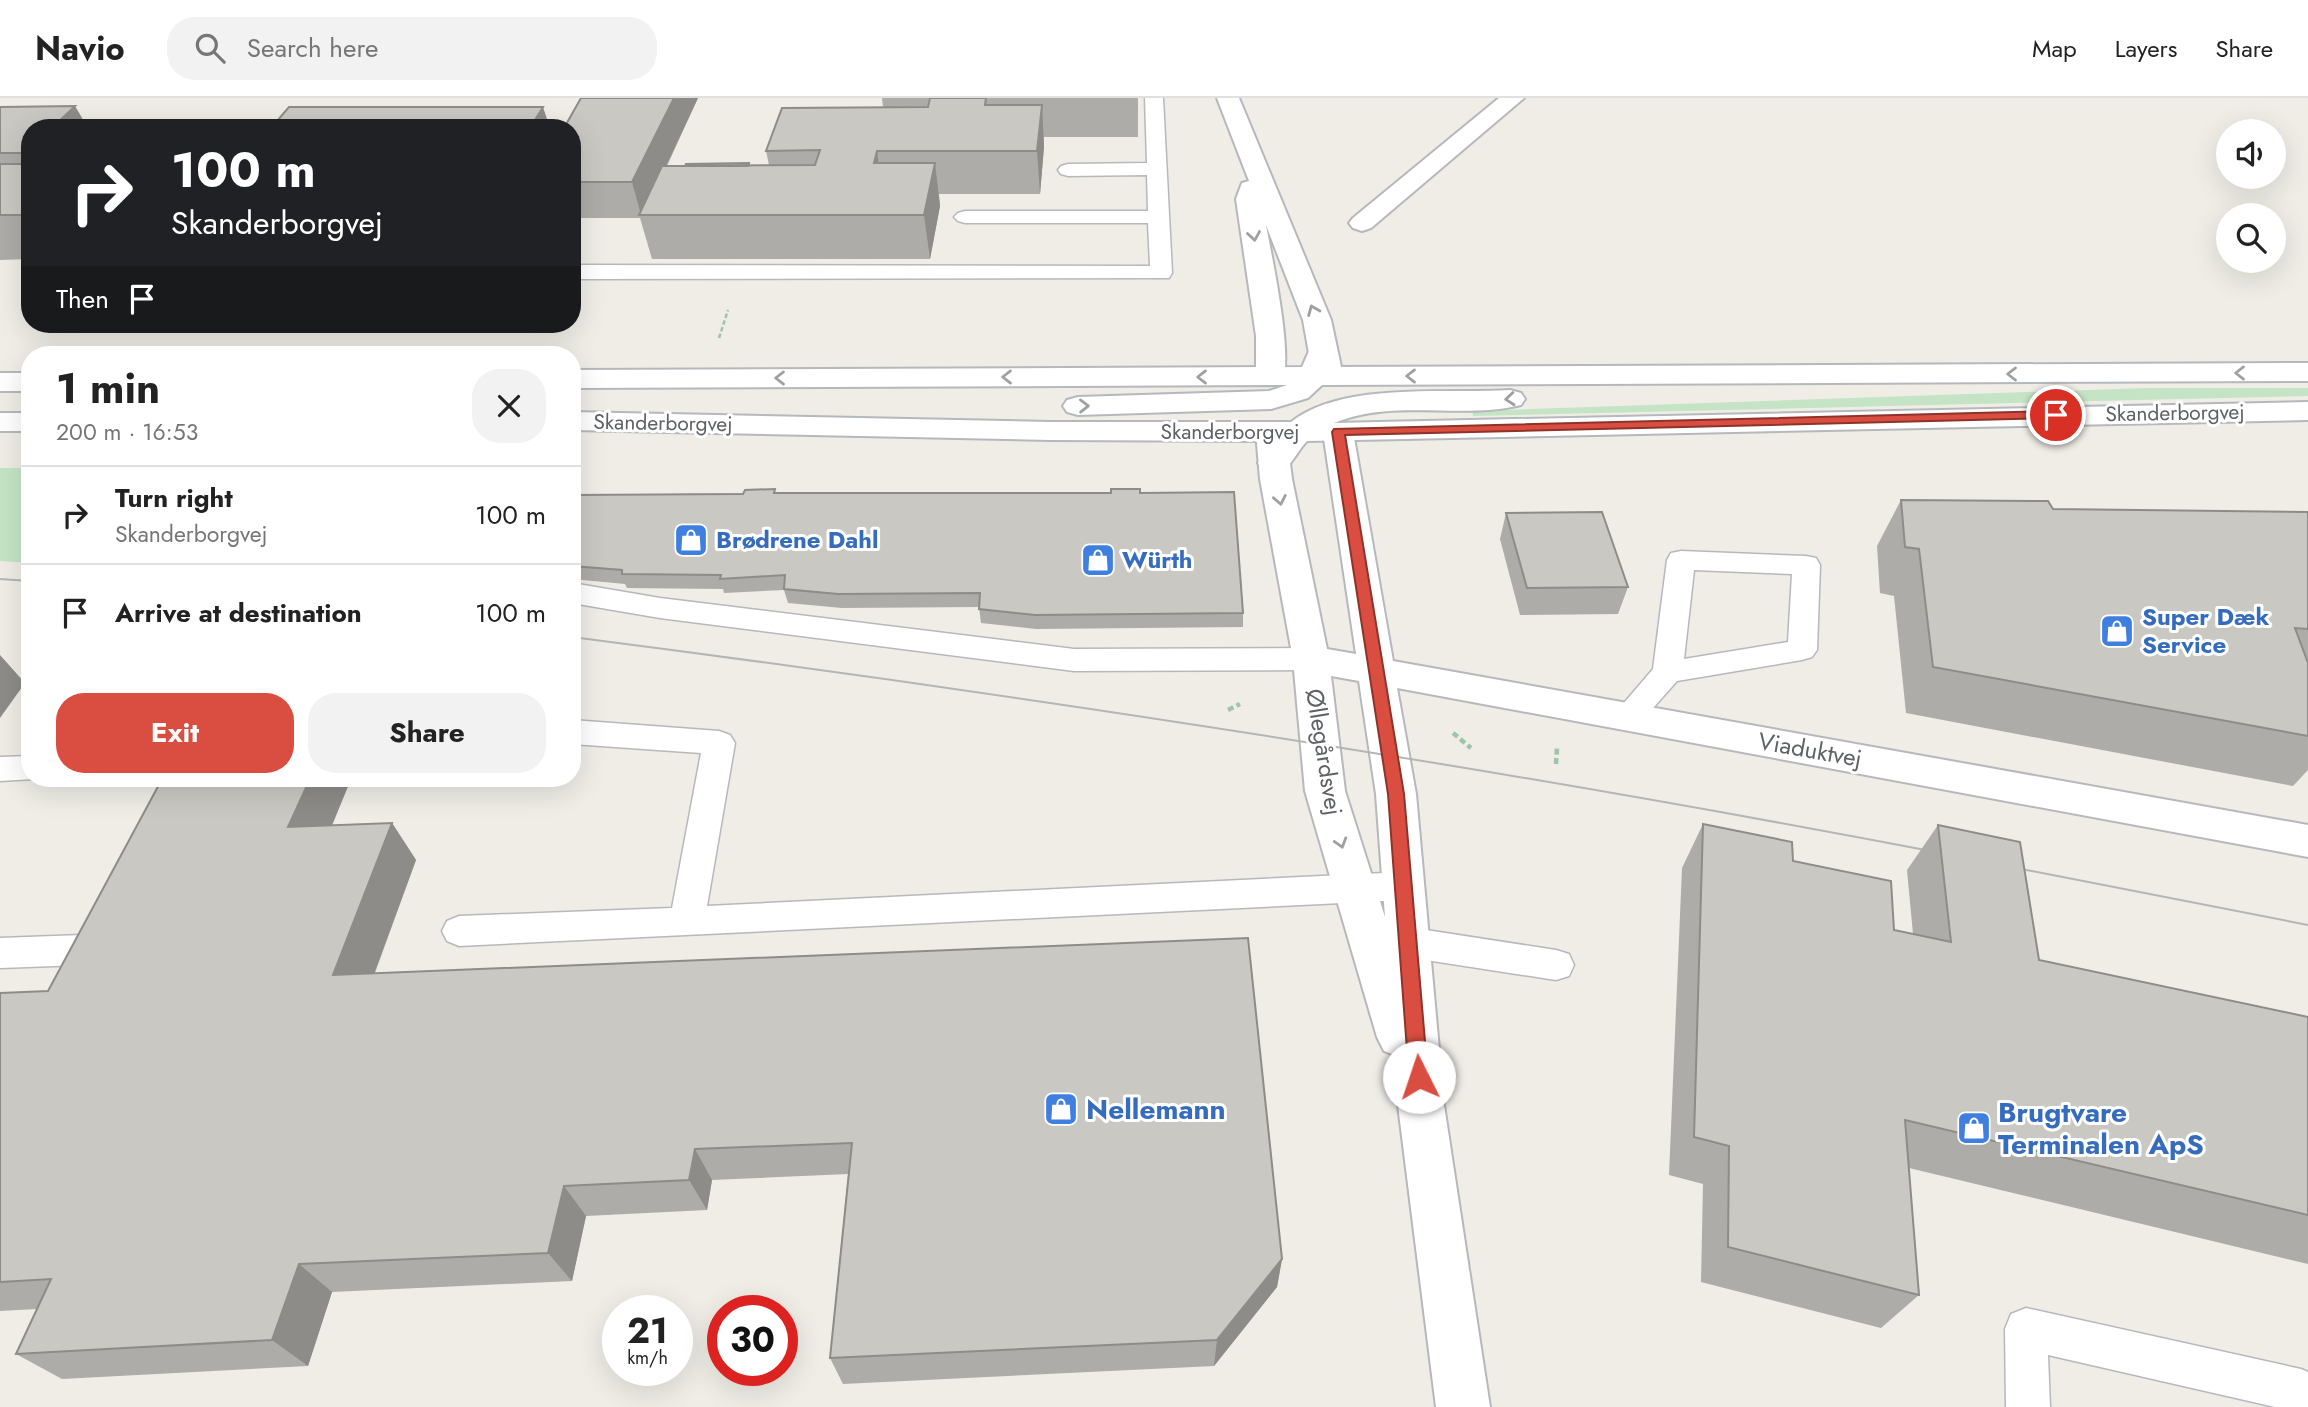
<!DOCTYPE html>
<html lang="en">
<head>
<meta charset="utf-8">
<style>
	body { margin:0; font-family:Jost,sans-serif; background:#f2f2f2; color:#222; height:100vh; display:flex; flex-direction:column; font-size:26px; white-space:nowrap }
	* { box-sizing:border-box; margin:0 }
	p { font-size:23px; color:#767676 }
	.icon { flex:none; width:38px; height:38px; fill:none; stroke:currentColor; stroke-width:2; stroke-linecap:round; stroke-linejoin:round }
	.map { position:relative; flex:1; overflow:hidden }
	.panel { position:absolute; left:21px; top:248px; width:560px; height:441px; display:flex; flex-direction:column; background:#fff; border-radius:28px; box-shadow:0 7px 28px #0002 }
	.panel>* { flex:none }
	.hud { position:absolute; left:21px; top:21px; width:560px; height:214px; border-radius:28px; box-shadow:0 7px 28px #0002; background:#202124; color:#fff; overflow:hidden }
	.tools { position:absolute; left:2216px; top:21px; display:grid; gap:14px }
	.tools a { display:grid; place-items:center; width:70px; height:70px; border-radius:50%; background:#fff; box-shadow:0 7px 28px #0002; font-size:35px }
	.speed { position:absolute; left:602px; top:1197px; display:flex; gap:14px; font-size:35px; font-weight:700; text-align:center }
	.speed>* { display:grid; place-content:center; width:91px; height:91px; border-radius:50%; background:#fff; box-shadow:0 7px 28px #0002; line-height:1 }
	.speed small { font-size:18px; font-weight:400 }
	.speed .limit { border:10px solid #d22; background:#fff; color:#111 }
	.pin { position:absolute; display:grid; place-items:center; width:60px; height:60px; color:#fff; margin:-30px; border:4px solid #fff; border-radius:50%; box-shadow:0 2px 7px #0007 }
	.me { position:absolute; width:77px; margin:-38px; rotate:356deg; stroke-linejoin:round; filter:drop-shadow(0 0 5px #0008) }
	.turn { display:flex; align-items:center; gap:24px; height:147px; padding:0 35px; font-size:32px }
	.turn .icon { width:91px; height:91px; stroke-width:2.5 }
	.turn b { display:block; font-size:49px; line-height:60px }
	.then { display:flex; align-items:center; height:66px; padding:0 35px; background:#0003; gap:14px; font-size:26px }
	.round { display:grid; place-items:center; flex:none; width:74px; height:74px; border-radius:28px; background:#f2f2f2 }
	.headline { display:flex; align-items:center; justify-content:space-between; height:119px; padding:0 35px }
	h1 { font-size:42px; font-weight:700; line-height:52px }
	.button { display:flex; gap:14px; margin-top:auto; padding:14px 35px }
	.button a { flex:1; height:80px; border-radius:28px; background:#da4e41; color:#fff; font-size:28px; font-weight:700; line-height:80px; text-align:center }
	.button a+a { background:#f2f2f2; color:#222 }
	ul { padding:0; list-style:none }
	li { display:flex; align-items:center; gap:21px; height:98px; padding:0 35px; border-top:2px solid #e0e0e0 }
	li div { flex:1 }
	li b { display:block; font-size:26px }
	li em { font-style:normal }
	header { display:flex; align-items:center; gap:42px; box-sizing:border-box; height:98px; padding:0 35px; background:#fff; border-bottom:2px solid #e0e0e0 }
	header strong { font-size:33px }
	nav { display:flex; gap:38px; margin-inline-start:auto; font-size:24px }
	.search { width:490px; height:63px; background:#f2f2f2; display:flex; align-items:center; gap:18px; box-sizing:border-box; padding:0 24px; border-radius:28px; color:#767676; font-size:26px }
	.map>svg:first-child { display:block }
	.green { fill:#c5e4c5 }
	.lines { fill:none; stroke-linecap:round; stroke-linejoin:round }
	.lane-casing { stroke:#b6b8bc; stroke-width:3 }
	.street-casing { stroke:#b6b8bc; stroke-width:4 }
	.secondary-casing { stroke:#b5b8bc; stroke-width:4 }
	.path-far1 { stroke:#9ec4aa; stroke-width:2.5; stroke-dasharray:4.5 2.5; stroke-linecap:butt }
	.path { stroke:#9ec4aa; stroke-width:4.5; stroke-dasharray:6 3.5; stroke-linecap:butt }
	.lane { fill:#fff; fill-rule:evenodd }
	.street { fill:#fff; fill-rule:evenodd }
	.secondary { fill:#fff; fill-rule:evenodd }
	.tram { stroke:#b4b5b5; stroke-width:2 }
	.wall { fill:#aeaca8 }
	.shaded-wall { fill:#8d8c88 }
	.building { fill:#cac8c3; stroke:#8d8c88; stroke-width:2 }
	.oneway { stroke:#9ea0a3 }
	.route { fill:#da4e41; stroke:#8e332a; stroke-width:2 }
	.labels { text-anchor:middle; stroke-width:6; stroke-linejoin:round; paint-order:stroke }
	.far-street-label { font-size:21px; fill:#5e6165; stroke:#fff }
	.shop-label { font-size:24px; font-weight:bold; fill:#366cbe; stroke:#fff; text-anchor:start }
	.street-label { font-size:24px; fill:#5e6165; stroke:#fff }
	.near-shop-label { font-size:28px; font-weight:bold; fill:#366cbe; stroke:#fff; text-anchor:start }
</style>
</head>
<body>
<header>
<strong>Navio</strong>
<div class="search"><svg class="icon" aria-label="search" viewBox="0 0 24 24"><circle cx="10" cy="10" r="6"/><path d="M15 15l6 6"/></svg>Search here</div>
<nav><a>Map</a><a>Layers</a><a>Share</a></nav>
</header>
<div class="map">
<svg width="2308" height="1309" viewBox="0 0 2308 1309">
	<rect width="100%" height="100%" fill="#efede6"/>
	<path class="green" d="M2147,290H2308V298L1473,318L1472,313Z
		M0,370H30V465L0,463Z"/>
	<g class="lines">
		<g class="lane-casing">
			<path id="lane" d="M1145,0H1163L1172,175L1169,180L572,181V167L1150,168L1148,125H965L958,123L954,119L958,115L965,113H1148L1147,77L1068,78L1061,76L1058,72L1061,68L1068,66L1147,65Z
				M1681,453L1806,458L1816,460L1820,467L1817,552L1812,559L1802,562L1677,583L1638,627L1627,630L1616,627L1612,619L1653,571L1667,462L1671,455ZM1694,472L1792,476L1788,544L1684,561Z
				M572,485L660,500L1074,551L1311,550L1321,554L1326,561L1321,568L1311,572L1074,573L660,520L572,505Z
				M572,622L719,633L730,637L735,645L707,808L1404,774L1416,778L1421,788L1416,798L1404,802L459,848L447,843L442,833L447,823L459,818L672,810L701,655L572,646Z
				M30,658V681H34L0,683V659Z
				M1387,826L1556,852L1569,856L1574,867L1569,878L1556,882L1387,856L1375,851L1369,841L1375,831Z
				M109,836L121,840L127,851L121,862L109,866L0,870V840Z
				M2026,1210L2301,1271L2308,1274V1309H2275L2048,1257L2050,1309H2006L2005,1231L2011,1216Z"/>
		</g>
		<g class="street-casing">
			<path id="street" d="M1217,0H1239L1331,222L1343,278L1338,284L1328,287L1318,284L1313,278L1303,222L1266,127C1271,155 1295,265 1281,284L1271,287L1261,284L1256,278V238L1236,101L1242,85L1249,83Z
				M1499,0H1524L1371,130L1362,133L1353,130L1349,125L1353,120Z
				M1271,325L1282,327L1286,334L1292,381L1327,551L1356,556L1323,334L1327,327L1338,325L1349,327L1353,334L1393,563L2308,727V759L1397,590L1416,696L1444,1007L1490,1309H1436L1398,1007L1394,957L1384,953L1377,939L1305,693L1293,561L1260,381L1256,334L1260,327ZM1331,578L1359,583L1376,696L1385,819L1345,693Z"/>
		</g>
		<g class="secondary-casing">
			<path id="secondary" d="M1323,241L1333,244L1337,250L1332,269L2308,265V283L1322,287L1308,300L1271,311L1078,317L1067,314L1063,308L1067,302L1078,299L1269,293L1287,287L572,290V272L1302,269L1313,244Z
				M0,275H30V293H0Z
				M1510,292L1521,295L1525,301L1521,307C1461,322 1393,300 1334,325L2308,304V322L1307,343C1291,360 1290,379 1263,372L1258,365L1274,343L1050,342L572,332V314L1050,324H1291C1343,283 1446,296 1510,292Z
				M0,315H30V333H0Z"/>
		</g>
		<path class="path-far1" d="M719,240L728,212
			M491,257L550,253"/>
		<path class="path" d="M1228,612L1240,606
			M1453,635L1471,650
			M1556,666L1557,650"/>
		<use href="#lane" class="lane"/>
		<use href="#street" class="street"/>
		<use href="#secondary" class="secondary"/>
		<path class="tram" d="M0,481L30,483
			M572,539C1031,598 1487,668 1941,755
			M2006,768L2308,827"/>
	</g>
	<path class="wall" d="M698,0L667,68L749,65V68L769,67L766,53L883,9L882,0H1138V39H1044V49L1040,96H939L940,108L930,161H652L640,120H572V30Z
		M0,9L30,30V161L0,162Z
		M776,395H1140L1243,515V529L1036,531L981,525L979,509L842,510L788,505L784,492L724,495L723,491L627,490L625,486L572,481V397Z
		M1901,402L2053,411L2308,414V672L2293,688L1906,615L1894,498L1880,495L1877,448Z
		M1506,415L1628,489L1618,516L1520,517L1500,441Z
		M351,681L332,728L392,725L416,762L375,875L1282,1161L1277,1189L1214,1268L843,1286L830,1260L848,1076L712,1082L707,1112L586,1118L572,1183L332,1194L308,1268L62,1281L16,1256L37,1211L0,1213V895L48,893Z
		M1703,726L1894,832L1913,836L1907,772L1938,727L2039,862L2308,919V1166L1909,1070L1919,1197L1881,1230L1701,1184L1703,1086L1669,1077L1682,770Z"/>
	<path class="shaded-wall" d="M674,0H698L643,117H641L632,84Z
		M1042,7L1044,49L1040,96L1037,53Z
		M75,8L88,30H52Z
		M543,9L550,30H530Z
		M30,51V62L26,55Z
		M877,53L883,96L874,65Z
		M935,65L940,108L930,161L924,117Z
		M0,557L25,585L0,620Z
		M310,681H351L316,765L288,729Z
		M392,725L416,762L361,911L333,877Z
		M695,1051L712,1082L707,1112L689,1082Z
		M564,1088L586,1118L572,1183L548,1155Z
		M1282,1161L1277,1189L1214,1268L1217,1242Z
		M299,1166L332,1194L308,1268L272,1242Z"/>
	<path class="building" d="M581,0H674L632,84H572V30H564Z
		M930,0H986L985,7H1042L1037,53H877L874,65H935L924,117H639L662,68L815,67L820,52L766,53L782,10L928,9Z
		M75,8L52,30H30V51L26,55H0V9Z
		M289,9H543L530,30H271Z
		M749,65L748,68H685L686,66Z
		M0,66H30V117H0Z
		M775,391L774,395H1111V391H1140V395L1234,394L1243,515L1035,517L979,511L980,495L838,496L784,491L785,477L720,481L721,477L622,476V472L572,468V397L743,396L745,392Z
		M1901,402L2048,403L2053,411L2308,414V531L2295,530L2308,565V638L1933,569L1919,451L1905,449Z
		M1602,414L1628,489L1527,490L1506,415Z
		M162,681H310L288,729L392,725L333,877L1248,840L1282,1161L1217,1242L830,1260L852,1045L695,1051L689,1082L564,1088L548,1155L299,1166L272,1242L16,1256L51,1181L0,1184V895L48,893Z
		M1703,726L1792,744L1793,763L1891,783L1894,832L1951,844L1938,727L2020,744L2039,862L2308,919V1117L1905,1022L1919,1197L1728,1149L1729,1048L1694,1039Z"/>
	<defs><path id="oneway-chevron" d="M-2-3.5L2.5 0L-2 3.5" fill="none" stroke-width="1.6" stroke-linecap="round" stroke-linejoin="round" transform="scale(1.75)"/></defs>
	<g class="oneway">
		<use href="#oneway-chevron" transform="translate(1254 138) rotate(81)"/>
		<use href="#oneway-chevron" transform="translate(1313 212) rotate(-112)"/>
		<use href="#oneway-chevron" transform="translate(2240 275) rotate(180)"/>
		<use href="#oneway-chevron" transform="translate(2012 276) rotate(180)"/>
		<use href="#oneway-chevron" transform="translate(1411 278) rotate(180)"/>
		<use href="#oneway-chevron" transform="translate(1007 279) rotate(180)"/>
		<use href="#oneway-chevron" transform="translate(1202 279) rotate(180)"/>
		<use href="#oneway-chevron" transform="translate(780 280) rotate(180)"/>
		<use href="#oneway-chevron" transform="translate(1510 301) rotate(175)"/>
		<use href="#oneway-chevron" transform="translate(1084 308) rotate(-1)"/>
		<use href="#oneway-chevron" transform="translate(1280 402) rotate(79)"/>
		<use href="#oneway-chevron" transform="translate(1341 745) rotate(73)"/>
	</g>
	<path class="route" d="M2056,313L2060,315V320L1345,337L1404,696L1428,979L1425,986L1419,988L1412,986L1409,979L1388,696L1332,334L1334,331Z"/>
	<defs>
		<g id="shop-square" transform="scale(1.75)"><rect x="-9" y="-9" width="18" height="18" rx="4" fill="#3f7fe0" stroke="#fff"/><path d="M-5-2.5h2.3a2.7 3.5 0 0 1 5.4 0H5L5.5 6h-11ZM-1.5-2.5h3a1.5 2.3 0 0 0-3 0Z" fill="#fff"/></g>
	</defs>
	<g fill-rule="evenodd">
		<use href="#shop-square" x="691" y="442"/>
		<use href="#shop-square" x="1098" y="462"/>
		<use href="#shop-square" x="2117" y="533"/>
		<use href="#shop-square" x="1061" y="1011"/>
		<use href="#shop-square" x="1974" y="1030"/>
	</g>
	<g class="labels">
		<g class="far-street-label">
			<text transform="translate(2175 315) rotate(-1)" y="7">Skanderborgvej</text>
			<text transform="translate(663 325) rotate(1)" y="7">Skanderborgvej</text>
			<text x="1230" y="341">Skanderborgvej</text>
		</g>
		<g class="shop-label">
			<text x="716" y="450">Brødrene Dahl</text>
			<text x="1122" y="470">Würth</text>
			<text x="2142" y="527">Super Dæk<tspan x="2142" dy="28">Service</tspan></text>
		</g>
		<g class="street-label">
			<text transform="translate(1810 652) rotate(10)" y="8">Viaduktvej</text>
			<text transform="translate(1324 654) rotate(81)" y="8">Øllegårdsvej</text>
		</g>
		<g class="near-shop-label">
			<text x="1086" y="1021">Nellemann</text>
			<text x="1998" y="1024">Brugtvare<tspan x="1998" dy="32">Terminalen ApS</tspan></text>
		</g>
	</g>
</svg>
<div class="tools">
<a><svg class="icon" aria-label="sound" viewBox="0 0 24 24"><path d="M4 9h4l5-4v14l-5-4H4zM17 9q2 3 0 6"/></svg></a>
<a><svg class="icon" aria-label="search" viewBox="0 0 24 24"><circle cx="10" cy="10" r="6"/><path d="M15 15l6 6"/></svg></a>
</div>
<div class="speed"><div>21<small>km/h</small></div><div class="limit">30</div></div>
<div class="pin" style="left:2056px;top:317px;background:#d93025"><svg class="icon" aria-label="arrive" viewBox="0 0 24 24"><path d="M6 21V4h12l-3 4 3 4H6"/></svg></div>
<svg class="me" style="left:1419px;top:979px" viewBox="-20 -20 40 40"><circle r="19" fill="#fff"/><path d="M0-13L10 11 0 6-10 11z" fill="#da4e41"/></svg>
<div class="hud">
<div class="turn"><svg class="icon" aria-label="right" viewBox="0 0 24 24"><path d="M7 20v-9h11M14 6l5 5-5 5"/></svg><div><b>100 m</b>Skanderborgvej</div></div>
<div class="then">Then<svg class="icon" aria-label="arrive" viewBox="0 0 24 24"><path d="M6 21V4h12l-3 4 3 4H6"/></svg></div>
</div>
<section class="panel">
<div class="headline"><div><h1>1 min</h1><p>200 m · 16:53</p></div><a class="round"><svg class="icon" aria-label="close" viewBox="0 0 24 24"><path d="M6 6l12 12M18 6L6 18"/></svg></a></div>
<ul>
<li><svg class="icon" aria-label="right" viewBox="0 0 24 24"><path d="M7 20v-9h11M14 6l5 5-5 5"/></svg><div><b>Turn right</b><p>Skanderborgvej</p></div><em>100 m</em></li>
<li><svg class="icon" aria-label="arrive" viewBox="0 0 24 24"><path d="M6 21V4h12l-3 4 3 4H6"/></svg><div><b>Arrive at destination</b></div><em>100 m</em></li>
</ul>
<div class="button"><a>Exit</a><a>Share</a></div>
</section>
</div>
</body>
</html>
